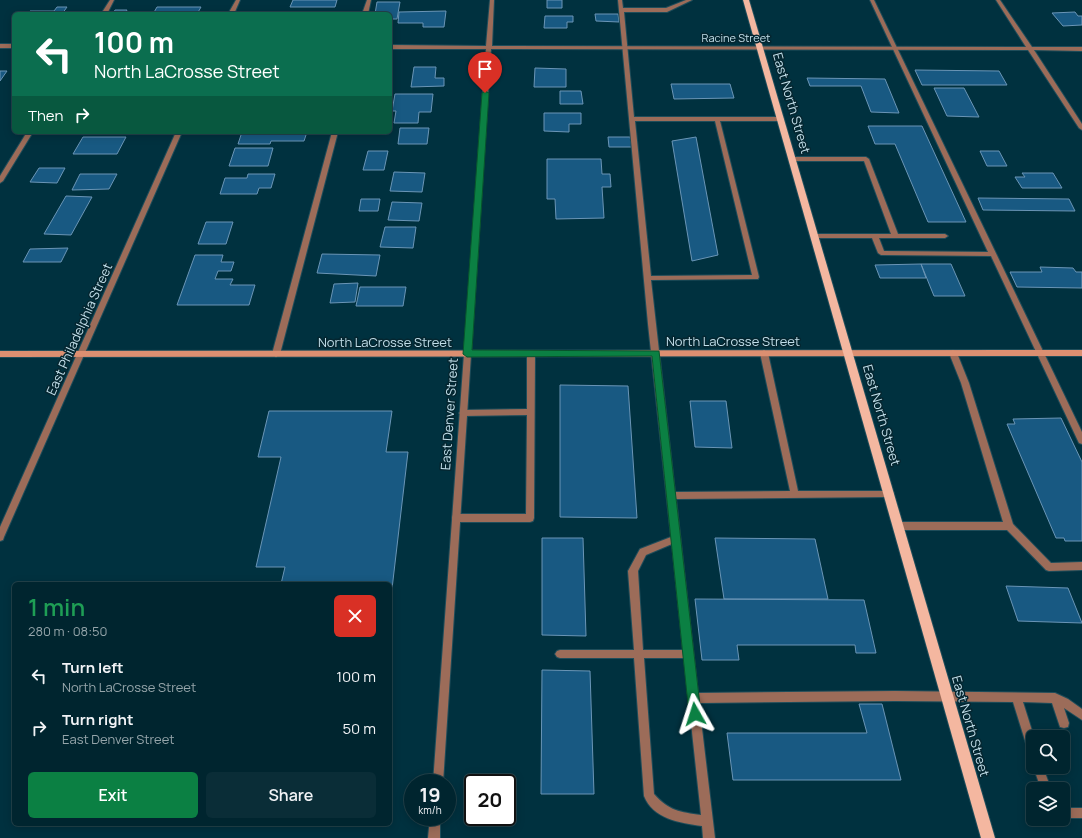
<!DOCTYPE html>
<html lang="en">
<head>
<meta charset="utf-8">
<style>
	body { margin:0; font-family:Manrope,sans-serif; background:#0a2d37; color:#f1f3f6; height:100vh; display:flex; flex-direction:column; font-size:15px; white-space:nowrap }
	* { box-sizing:border-box; margin:0 }
	p { font-size:13px; color:#95a5aa }
	.icon { flex:none; width:22px; height:22px; fill:none; stroke:currentColor; stroke-width:2; stroke-linecap:round; stroke-linejoin:round }
	.map { position:relative; flex:1; overflow:hidden }
	.panel { position:absolute; left:12px; top:582px; width:380px; height:244px; display:flex; flex-direction:column; background:#00252f; border-radius:6px; box-shadow:0 2px 10px #0003,0 0 0 1px #22424b }
	.panel>* { flex:none }
	.banner { position:absolute; left:12px; top:12px; width:380px; height:122px; border-radius:6px; box-shadow:0 2px 10px #0003,0 0 0 1px #22424b; background:#0b6e4f; color:#fff; overflow:hidden }
	.fabs { position:absolute; left:1026px; top:730px; display:grid; gap:8px }
	.fabs a { display:grid; place-items:center; width:44px; height:44px; border-radius:6px; background:#00252f; box-shadow:0 2px 10px #0003,0 0 0 1px #22424b; font-size:20px }
	.speed { position:absolute; left:404px; top:774px; display:flex; gap:8px; font-size:20px; font-weight:700; text-align:center }
	.speed>* { display:grid; place-content:center; width:52px; height:52px; border-radius:50%; background:#00252f; box-shadow:0 2px 10px #0003,0 0 0 1px #22424b; line-height:1 }
	.speed small { font-size:10px; font-weight:400 }
	.speed .limit { border:2px solid #111; border-radius:6px; background:#fff; color:#111 }
	.pin { position:absolute; display:grid; place-items:center; width:34px; height:34px; color:#fff; margin:-41px -17px; border-radius:50% 50% 50% 0; rotate:-45deg; box-shadow:0 0 4px #0007 }
	.pin .icon { rotate:45deg }
	.me { position:absolute; width:44px; margin:-22px; rotate:354deg; stroke-linejoin:round; filter:drop-shadow(0 0 3px #0008) }
	.turn { display:flex; align-items:center; gap:14px; height:84px; padding:0 16px; font-size:18px }
	.turn .icon { width:52px; height:52px; stroke-width:2.5 }
	.turn b { display:block; font-size:28px; line-height:34px }
	.then { display:flex; align-items:center; height:38px; padding:0 16px; background:#0003; gap:8px; font-size:15px }
	.round { display:grid; place-items:center; flex:none; width:42px; height:42px; border-radius:6px; background:#0a2d37 }
	.summary { display:flex; align-items:center; justify-content:space-between; height:68px; padding:0 16px }
	h1 { font-size:24px; font-weight:600; line-height:30px; color:#1e9e55 }
	.primary-button { display:flex; gap:8px; margin-top:auto; padding:8px 16px }
	.primary-button a { flex:1; height:46px; border-radius:6px; background:#0b8043; color:#fff; font-size:16px; font-weight:600; line-height:46px; text-align:center }
	.primary-button a+a { background:#0a2d37; color:#f1f3f6 }
	ul { padding:0; list-style:none }
	li { display:flex; align-items:center; gap:12px; height:52px; padding:0 16px }
	li div { flex:1 }
	li b { display:block; font-size:15px }
	li em { font-style:normal }
	.map>svg:first-child { display:block }
	.building { fill:#185982; stroke:#6a95b6 }
	.lines { fill:none; stroke-linecap:round; stroke-linejoin:round }
	.service-casing { stroke:#1f4d5a; stroke-width:2 }
	.minor-casing { stroke:#1f4d5a; stroke-width:2 }
	.secondary-casing { stroke:#1f4d5a; stroke-width:2 }
	.primary-casing { stroke:#1f4d5a; stroke-width:2 }
	.service { fill:#9c6c59; fill-rule:evenodd }
	.minor { fill:#9c6c59; fill-rule:evenodd }
	.secondary { fill:#dc8f71; fill-rule:evenodd }
	.primary { fill:#f4b7a0; fill-rule:evenodd }
	.route { fill:#0b8043; stroke:#07532c }
	.labels { text-anchor:middle; stroke-width:3; stroke-linejoin:round; paint-order:stroke }
	.far-street-label { font-size:11px; fill:#c1dee9; stroke:#052630 }
	.street-label { font-size:13px; fill:#c1dee9; stroke:#052630 }
</style>
</head>
<body>
<div class="map">
<svg width="1082" height="838" viewBox="0 0 1082 838">
	<rect width="100%" height="100%" fill="#00313f"/>
	<path class="building" d="M293,0H337L335,7H290Z
		M547,0H562V8H547Z
		M377,2H400L397,19H390V14H375Z
		M57,7H67L62,14H28L30,11H54Z
		M157,7H201L197,14H153Z
		M115,10H127L125,14H113Z
		M446,11L444,27H423V23H398L399,12Z
		M1075,12L1078,16H1082V25L1063,26L1052,13Z
		M595,14H618L619,22L596,21Z
		M545,16H573V22H567V28H544Z
		M414,67H436L435,78H444V86L411,87Z
		M535,68L566,69V87H534Z
		M915,70L999,71L1007,85H922Z
		M0,71H7L0,81Z
		M807,78L885,79L899,113L871,112L861,86H810Z
		M671,84H730L734,98L674,99Z
		M934,88H964L979,117L947,116Z
		M560,91H581L583,104H560Z
		M395,94H433L431,112H419L418,123H394L396,111H392Z
		M544,113H581V124H569V132L544,131Z
		M868,126H922L966,222H928L895,144H875Z
		M400,128H429L427,144H398Z
		M242,132L274,133L307,132L304,141H271L270,144H238Z
		M83,137H126L117,154H73Z
		M608,137H630L632,147H609Z
		M696,137L718,255L692,261L672,141Z
		M235,148H273L268,166H229Z
		M368,151H388L384,170H363Z
		M980,151H999L1007,166H987Z
		M547,159H601L602,174H610L611,187H602L604,218L556,219L555,199H547Z
		M39,168H65L57,183L30,182Z
		M394,172L425,173L422,192L390,191Z
		M1022,173H1053L1062,188H1022L1015,177H1025Z
		M80,174H117L109,189L72,190Z
		M248,174H275L271,188H259L257,194H220L225,178H247Z
		M66,196L92,197L71,235L44,234Z
		M978,198L1069,199L1075,211L983,210Z
		M361,199H380L378,211H359Z
		M392,202L422,203L419,221L388,220Z
		M206,222H233L226,244H198Z
		M385,227H416L413,248L380,247Z
		M68,248L61,262H23L30,249Z
		M322,254L380,255L376,276L317,273Z
		M195,255H223L221,262H234L231,271H218L215,279H233L230,285H255L249,305H177Z
		M921,264H951L965,296H934Z
		M921,264L926,278H880L875,265Z
		M1040,267L1073,268L1076,272H1082V288L1017,287L1010,272H1042Z
		M358,283L355,302L330,303L334,284Z
		M360,287H406L403,306H356Z
		M560,385L628,386L637,518L560,517Z
		M690,401H726L732,448L695,447Z
		M269,411H392L386,452H408L390,606V584H281L285,567H256L281,457H258Z
		M1061,418L1082,462V541H1065L1064,538H1056L1007,424H1015L1013,419Z
		M542,538H583L586,636L542,635Z
		M715,538L815,539L828,599H724Z
		M1006,586L1068,588L1082,623L1018,621Z
		M695,599L864,600L876,653H856L855,645H737L739,660H702Z
		M542,670L590,671L594,794H541Z
		M859,704H882L901,780H733L727,733H867Z"/>
	<g class="lines">
		<g class="service-casing">
			<path id="service" d="M110,0H114L107,14H101Z
				M367,0H371L368,14H362Z
				M618,0H622L623,8H666L686,0H692L667,12H624L634,117H781L784,119L781,121H720L759,277L758,279L651,280L675,492L790,491L760,353L764,350L768,353L798,491H890L893,492L894,494L893,496L890,497L676,499L698,693L895,691L1055,693L1068,699L1082,709V720L1064,708L1069,723L1068,727L1064,728L1060,727L1052,703L1023,702L1034,737L1033,755L1029,754L1028,750L1013,702L895,701L699,703L715,838H703L702,826C680,823 653,819 644,796L634,658H560L557,657L555,654L557,651L560,650H634L628,571L640,549L671,537L648,324ZM635,121H715L752,275L651,276ZM672,544L683,650H643L638,571L646,555ZM644,658H684L701,815C680,812 669,811 654,794Z
				M870,0H874L1082,432V444L1079,443L1078,441L991,256L881,255L878,253L872,238H815L812,236L815,234H891L864,161H792L789,159L792,157H866L869,159L898,234H945L948,236L945,238H879L884,251L988,252Z
				M27,132H33L3,181L0,183V176Z
				M332,132H338L280,354L276,357L272,354Z
				M953,350L957,353L969,383L1013,524L1051,563L1082,562V570L1049,571L1046,570L1007,530H899L896,529L895,526L896,523L899,522H1003L961,383L949,353Z
				M531,351L535,354L534,518L533,521L530,522H456L453,521L452,518L453,515L456,514H526L527,415L463,416L459,413L463,410L527,409V354Z
				M1033,766L1043,767L1051,789H1041Z
				M1063,808H1082V818H1063Z"/>
		</g>
		<g class="minor-casing">
			<path id="minor" d="M236,0H240L234,14H228Z
				M490,0H494L492,46L1026,47L996,0H1000L1032,47H1082V51L1034,50L1082,124V130L1079,128L1028,50L491,49L443,783H433L486,49H390V45L486,46Z
				M0,44H14V48H0Z
				M176,132H182L4,537L3,540L0,541V527Z
				M430,817H440V838H428Z"/>
		</g>
		<g class="secondary-casing">
			<path id="secondary" d="M1082,350V356L0,357V351Z"/>
		</g>
		<g class="primary-casing">
			<path id="primary" d="M743,0H749L995,838H981Z"/>
		</g>
		<use href="#service" class="service"/>
		<use href="#minor" class="minor"/>
		<use href="#secondary" class="secondary"/>
		<use href="#primary" class="primary"/>
	</g>
	<path class="route" d="M485,91L489,93L472,350L659,351L701,714L699,717L695,719L691,717L689,714L652,356L467,357L463,354L482,93Z"/>
	<g class="labels">
		<g class="far-street-label">
			<text x="736" y="42">Racine Street</text>
		</g>
		<g class="street-label">
			<text transform="translate(792 103) rotate(74)" y="5">East North Street</text>
			<text transform="translate(79 329) rotate(-66)" y="5">East Philadelphia Street</text>
			<text x="733" y="346">North LaCrosse Street</text>
			<text x="385" y="347">North LaCrosse Street</text>
			<text transform="translate(449 414) rotate(-86)" y="5">East Denver Street</text>
			<text transform="translate(882 415) rotate(74)" y="5">East North Street</text>
			<text transform="translate(971 726) rotate(74)" y="5">East North Street</text>
		</g>
	</g>
</svg>
<div class="fabs">
<a><svg class="icon" aria-label="search" viewBox="0 0 24 24"><circle cx="10" cy="10" r="6"/><path d="M15 15l6 6"/></svg></a>
<a><svg class="icon" aria-label="layers" viewBox="0 0 24 24"><path d="M12 4l9 5-9 5-9-5zM3 14l9 5 9-5"/></svg></a>
</div>
<div class="speed"><div>19<small>km/h</small></div><div class="limit">20</div></div>
<div class="pin" style="left:485px;top:93px;background:#d93025"><svg class="icon" aria-label="arrive" viewBox="0 0 24 24"><path d="M6 21V4h12l-3 4 3 4H6"/></svg></div>
<svg class="me" style="left:695px;top:714px" viewBox="-20 -20 40 40"><path d="M0-17L14 15 0 8-14 15z" fill="#0b8043" stroke="#fff" stroke-width="4"/></svg>
<div class="banner">
<div class="turn"><svg class="icon" aria-label="left" viewBox="0 0 24 24"><path d="M17 20v-9H6M10 6l-5 5 5 5"/></svg><div><b>100 m</b>North LaCrosse Street</div></div>
<div class="then">Then<svg class="icon" aria-label="right" viewBox="0 0 24 24"><path d="M7 20v-9h11M14 6l5 5-5 5"/></svg></div>
</div>
<section class="panel">
<div class="summary"><div><h1>1 min</h1><p>280 m · 08:50</p></div><a class="round" style="background:#d93025;color:#fff"><svg class="icon" aria-label="close" viewBox="0 0 24 24"><path d="M6 6l12 12M18 6L6 18"/></svg></a></div>
<ul>
<li><svg class="icon" aria-label="left" viewBox="0 0 24 24"><path d="M17 20v-9H6M10 6l-5 5 5 5"/></svg><div><b>Turn left</b><p>North LaCrosse Street</p></div><em>100 m</em></li>
<li><svg class="icon" aria-label="right" viewBox="0 0 24 24"><path d="M7 20v-9h11M14 6l5 5-5 5"/></svg><div><b>Turn right</b><p>East Denver Street</p></div><em>50 m</em></li>
</ul>
<div class="primary-button"><a>Exit</a><a>Share</a></div>
</section>
</div>
</body>
</html>
